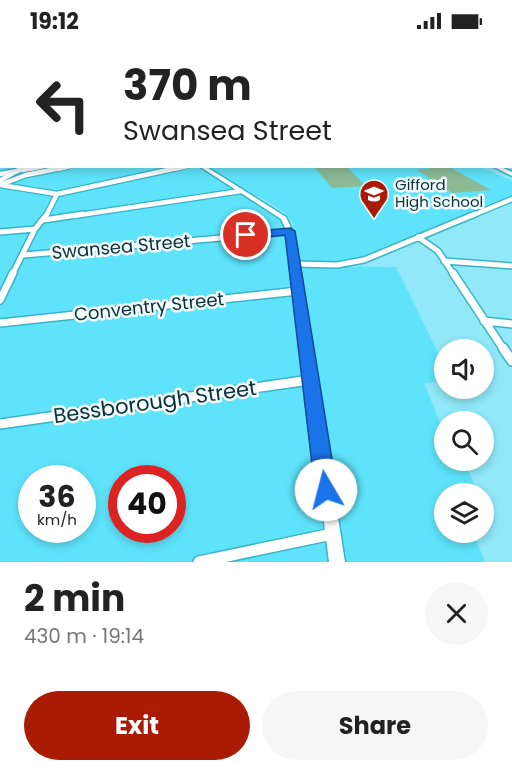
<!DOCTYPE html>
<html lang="en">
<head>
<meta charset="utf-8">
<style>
	body { margin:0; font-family:Poppins,sans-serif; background:#f6f6f6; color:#222; height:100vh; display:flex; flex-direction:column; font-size:22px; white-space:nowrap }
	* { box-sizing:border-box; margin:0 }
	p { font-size:20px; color:#767676 }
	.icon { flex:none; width:33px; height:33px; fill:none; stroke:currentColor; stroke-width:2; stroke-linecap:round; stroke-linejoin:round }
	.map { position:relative; height:520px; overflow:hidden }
	.sheet { display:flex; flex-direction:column; background:#fff; flex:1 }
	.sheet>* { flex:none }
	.hud { position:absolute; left:0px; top:0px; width:513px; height:126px; box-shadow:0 3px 9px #0003; background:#fff; color:#222; overflow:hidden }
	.controls { position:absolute; left:434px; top:297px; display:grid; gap:12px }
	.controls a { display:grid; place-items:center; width:60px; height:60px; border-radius:50%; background:#fff; box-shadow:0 3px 9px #0003; font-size:30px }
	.speed { position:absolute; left:18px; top:423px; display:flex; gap:12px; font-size:30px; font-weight:700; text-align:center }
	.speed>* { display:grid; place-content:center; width:78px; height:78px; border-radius:50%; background:#fff; box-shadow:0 3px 9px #0003; line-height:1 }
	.speed small { font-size:15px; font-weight:400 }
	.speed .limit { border:9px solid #d22; background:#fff; color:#111 }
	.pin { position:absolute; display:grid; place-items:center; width:51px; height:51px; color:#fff; margin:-26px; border:3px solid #fff; border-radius:50%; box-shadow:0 2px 6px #0007 }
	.me { position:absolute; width:66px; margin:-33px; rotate:352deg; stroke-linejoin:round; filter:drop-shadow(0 0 4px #0008) }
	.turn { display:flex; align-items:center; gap:21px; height:126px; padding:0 24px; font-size:27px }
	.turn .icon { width:78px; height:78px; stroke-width:2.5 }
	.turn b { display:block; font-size:42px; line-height:51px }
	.round { display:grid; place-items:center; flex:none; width:63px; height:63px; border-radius:32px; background:#f6f6f6 }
	.overview { display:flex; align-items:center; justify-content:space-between; height:102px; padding:0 24px }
	h1 { font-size:36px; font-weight:700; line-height:45px }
	.cta { display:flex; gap:12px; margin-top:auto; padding:12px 24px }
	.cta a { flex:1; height:69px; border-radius:36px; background:#aa1b05; color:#fff; font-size:24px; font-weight:700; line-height:69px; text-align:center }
	.cta a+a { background:#f6f6f6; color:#222 }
	.status { display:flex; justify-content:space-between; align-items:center; height:42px; padding:0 30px; background:#fff; direction:ltr }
	.status svg { height:16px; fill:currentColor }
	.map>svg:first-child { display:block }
	.built { fill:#5ee3fb; fill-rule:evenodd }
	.green { fill:#8bba95 }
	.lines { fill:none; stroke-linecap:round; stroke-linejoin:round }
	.stream { stroke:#6f88b5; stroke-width:1.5 }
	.street-far5-casing { stroke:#37b4c8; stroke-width:5 }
	.street-far4-casing { stroke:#37b4c8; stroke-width:7 }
	.street-far3-casing { stroke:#37b4c8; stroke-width:8 }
	.street-far2-casing { stroke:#37b4c8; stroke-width:10 }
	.street-far1-casing { stroke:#37b4c8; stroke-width:12 }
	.street-casing { stroke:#37b4c8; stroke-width:14 }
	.secondary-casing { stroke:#37b4c8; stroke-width:3 }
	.highway-casing { stroke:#37b4c8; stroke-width:3 }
	.street-far5 { stroke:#fff; stroke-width:4 }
	.street-far4 { stroke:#fff; stroke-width:4.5 }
	.street-far3 { stroke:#fff; stroke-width:5 }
	.street-far2 { stroke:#fff; stroke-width:7 }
	.street-far1 { stroke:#fff; stroke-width:9 }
	.street { stroke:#fff; stroke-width:11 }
	.secondary { fill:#fff; fill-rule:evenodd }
	.highway { fill:#fff; fill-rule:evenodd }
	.route { fill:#1a73e8; stroke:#114b97; stroke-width:1.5 }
	.labels { text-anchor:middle; stroke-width:5; stroke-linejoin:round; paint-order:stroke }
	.far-poi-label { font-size:15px; fill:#0a3138; stroke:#f1fbfd; text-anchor:start }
	.street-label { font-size:18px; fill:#0a3138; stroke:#f1fbfd }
	.near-street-label { font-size:21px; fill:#0a3138; stroke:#f1fbfd }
</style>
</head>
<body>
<div class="status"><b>19:12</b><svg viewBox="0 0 49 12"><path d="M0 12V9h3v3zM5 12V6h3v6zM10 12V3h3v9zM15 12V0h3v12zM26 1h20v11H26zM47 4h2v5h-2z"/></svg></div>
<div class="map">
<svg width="512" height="520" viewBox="0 0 512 520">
	<rect width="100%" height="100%" fill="#90e8f8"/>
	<path class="built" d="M0,70L2,124H479L512,139V155L362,217L336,221L304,220L299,217L293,182L286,172L259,154L252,156L281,176L288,191L293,224L396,225L444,323V339L424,341L444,391V418L464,419L478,451L444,452V490L473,491L485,520H0ZM32,436H82V488H32ZM122,436H172V488H122Z"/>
	<path class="green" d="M448,124L491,148L452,151L417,128Z
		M314,125H347L366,144L332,146Z"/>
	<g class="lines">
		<path class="stream" d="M16,132L38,128"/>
		<g class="street-far5-casing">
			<path id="street-far5" d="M29,127L45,124
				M58,127L72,124
				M175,127L188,124"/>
		</g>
		<g class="street-far4-casing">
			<path id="street-far4" d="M22,128L38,125
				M0,132L18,129
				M0,143L26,133L66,125
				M0,143L57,152
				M46,174L57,152L182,125
				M73,174L241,149
				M471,174L512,157"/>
		</g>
		<g class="street-far3-casing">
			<path id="street-far3" d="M44,178L83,172
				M0,190L35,187
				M418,195L438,209L454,233
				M24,213L290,190
				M444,219L512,224
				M294,222L337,223L364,218L475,172
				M12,233L35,187L47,172"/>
		</g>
		<g class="street-far2-casing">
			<path id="street-far2" d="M453,231L504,308
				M0,258L13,231
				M484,279L512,282
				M0,281L298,249"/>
		</g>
		<g class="street-far1-casing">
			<path id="street-far1" d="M503,306L512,319
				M0,382L310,338"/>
		</g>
		<g class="street-casing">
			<path id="street" d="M199,520L332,492"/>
		</g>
		<g class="secondary-casing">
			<path id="secondary" d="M0,81H2V83H0Z
				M199,124H205L286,175L293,190L345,520H329L287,190L281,177Z
				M492,124H499L512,130V134Z"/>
		</g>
		<g class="highway-casing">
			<path id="highway" d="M21,124H30L0,141V136Z"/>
		</g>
		<use href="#street-far5" class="street-far5"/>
		<use href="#street-far4" class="street-far4"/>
		<use href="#street-far3" class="street-far3"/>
		<use href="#street-far2" class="street-far2"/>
		<use href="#street-far1" class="street-far1"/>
		<use href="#street" class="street"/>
		<use href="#secondary" class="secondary"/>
		<use href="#highway" class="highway"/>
	</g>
	<linearGradient id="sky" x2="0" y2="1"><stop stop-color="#89b1e9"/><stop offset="0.45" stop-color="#cdf5fc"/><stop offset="1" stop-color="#cdf5fc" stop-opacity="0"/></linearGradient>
	<rect width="512" height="132" fill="url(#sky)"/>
	<path class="route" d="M290,186L295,189L337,448L334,456L326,459L318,456L315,448L285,193L246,197L241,193L246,190Z"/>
	<defs>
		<g id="school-pin" transform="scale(1.5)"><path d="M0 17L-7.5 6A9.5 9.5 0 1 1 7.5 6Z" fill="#aa1b05" stroke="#f1fbfd"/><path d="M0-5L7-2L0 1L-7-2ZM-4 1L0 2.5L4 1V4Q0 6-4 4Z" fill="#fff"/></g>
	</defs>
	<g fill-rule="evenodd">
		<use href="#school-pin" x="374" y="152"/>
	</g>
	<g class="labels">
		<g class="far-poi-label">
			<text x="395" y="148">Gifford<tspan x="395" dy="17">High School</tspan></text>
		</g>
		<g class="street-label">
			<text transform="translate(121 205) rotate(-5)" y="6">Swansea Street</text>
			<text transform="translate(149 265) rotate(-6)" y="6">Conventry Street</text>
		</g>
		<g class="near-street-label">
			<text transform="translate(155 360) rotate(-8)" y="7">Bessborough Street</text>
		</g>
	</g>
</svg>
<div class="controls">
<a><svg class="icon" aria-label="sound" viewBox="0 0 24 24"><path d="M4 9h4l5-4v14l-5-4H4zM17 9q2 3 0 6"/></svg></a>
<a><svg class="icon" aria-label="search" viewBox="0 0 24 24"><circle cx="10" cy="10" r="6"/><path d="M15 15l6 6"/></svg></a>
<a><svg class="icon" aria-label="layers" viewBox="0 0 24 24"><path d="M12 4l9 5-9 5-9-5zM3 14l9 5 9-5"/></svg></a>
</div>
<div class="speed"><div>36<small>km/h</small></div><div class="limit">40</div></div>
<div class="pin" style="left:246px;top:193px;background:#d93025"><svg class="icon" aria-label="arrive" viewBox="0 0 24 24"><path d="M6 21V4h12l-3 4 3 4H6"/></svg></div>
<svg class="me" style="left:326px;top:448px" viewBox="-20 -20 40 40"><circle r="19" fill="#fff"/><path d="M0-13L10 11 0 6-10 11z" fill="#1a73e8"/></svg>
<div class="hud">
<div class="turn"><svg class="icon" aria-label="left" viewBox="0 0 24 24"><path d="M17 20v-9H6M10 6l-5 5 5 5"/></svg><div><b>370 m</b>Swansea Street</div></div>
</div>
</div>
<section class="sheet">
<div class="overview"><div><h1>2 min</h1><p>430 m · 19:14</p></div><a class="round"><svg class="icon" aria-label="close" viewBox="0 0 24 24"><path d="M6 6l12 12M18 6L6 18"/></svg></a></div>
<div class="cta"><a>Exit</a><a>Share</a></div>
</section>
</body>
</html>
